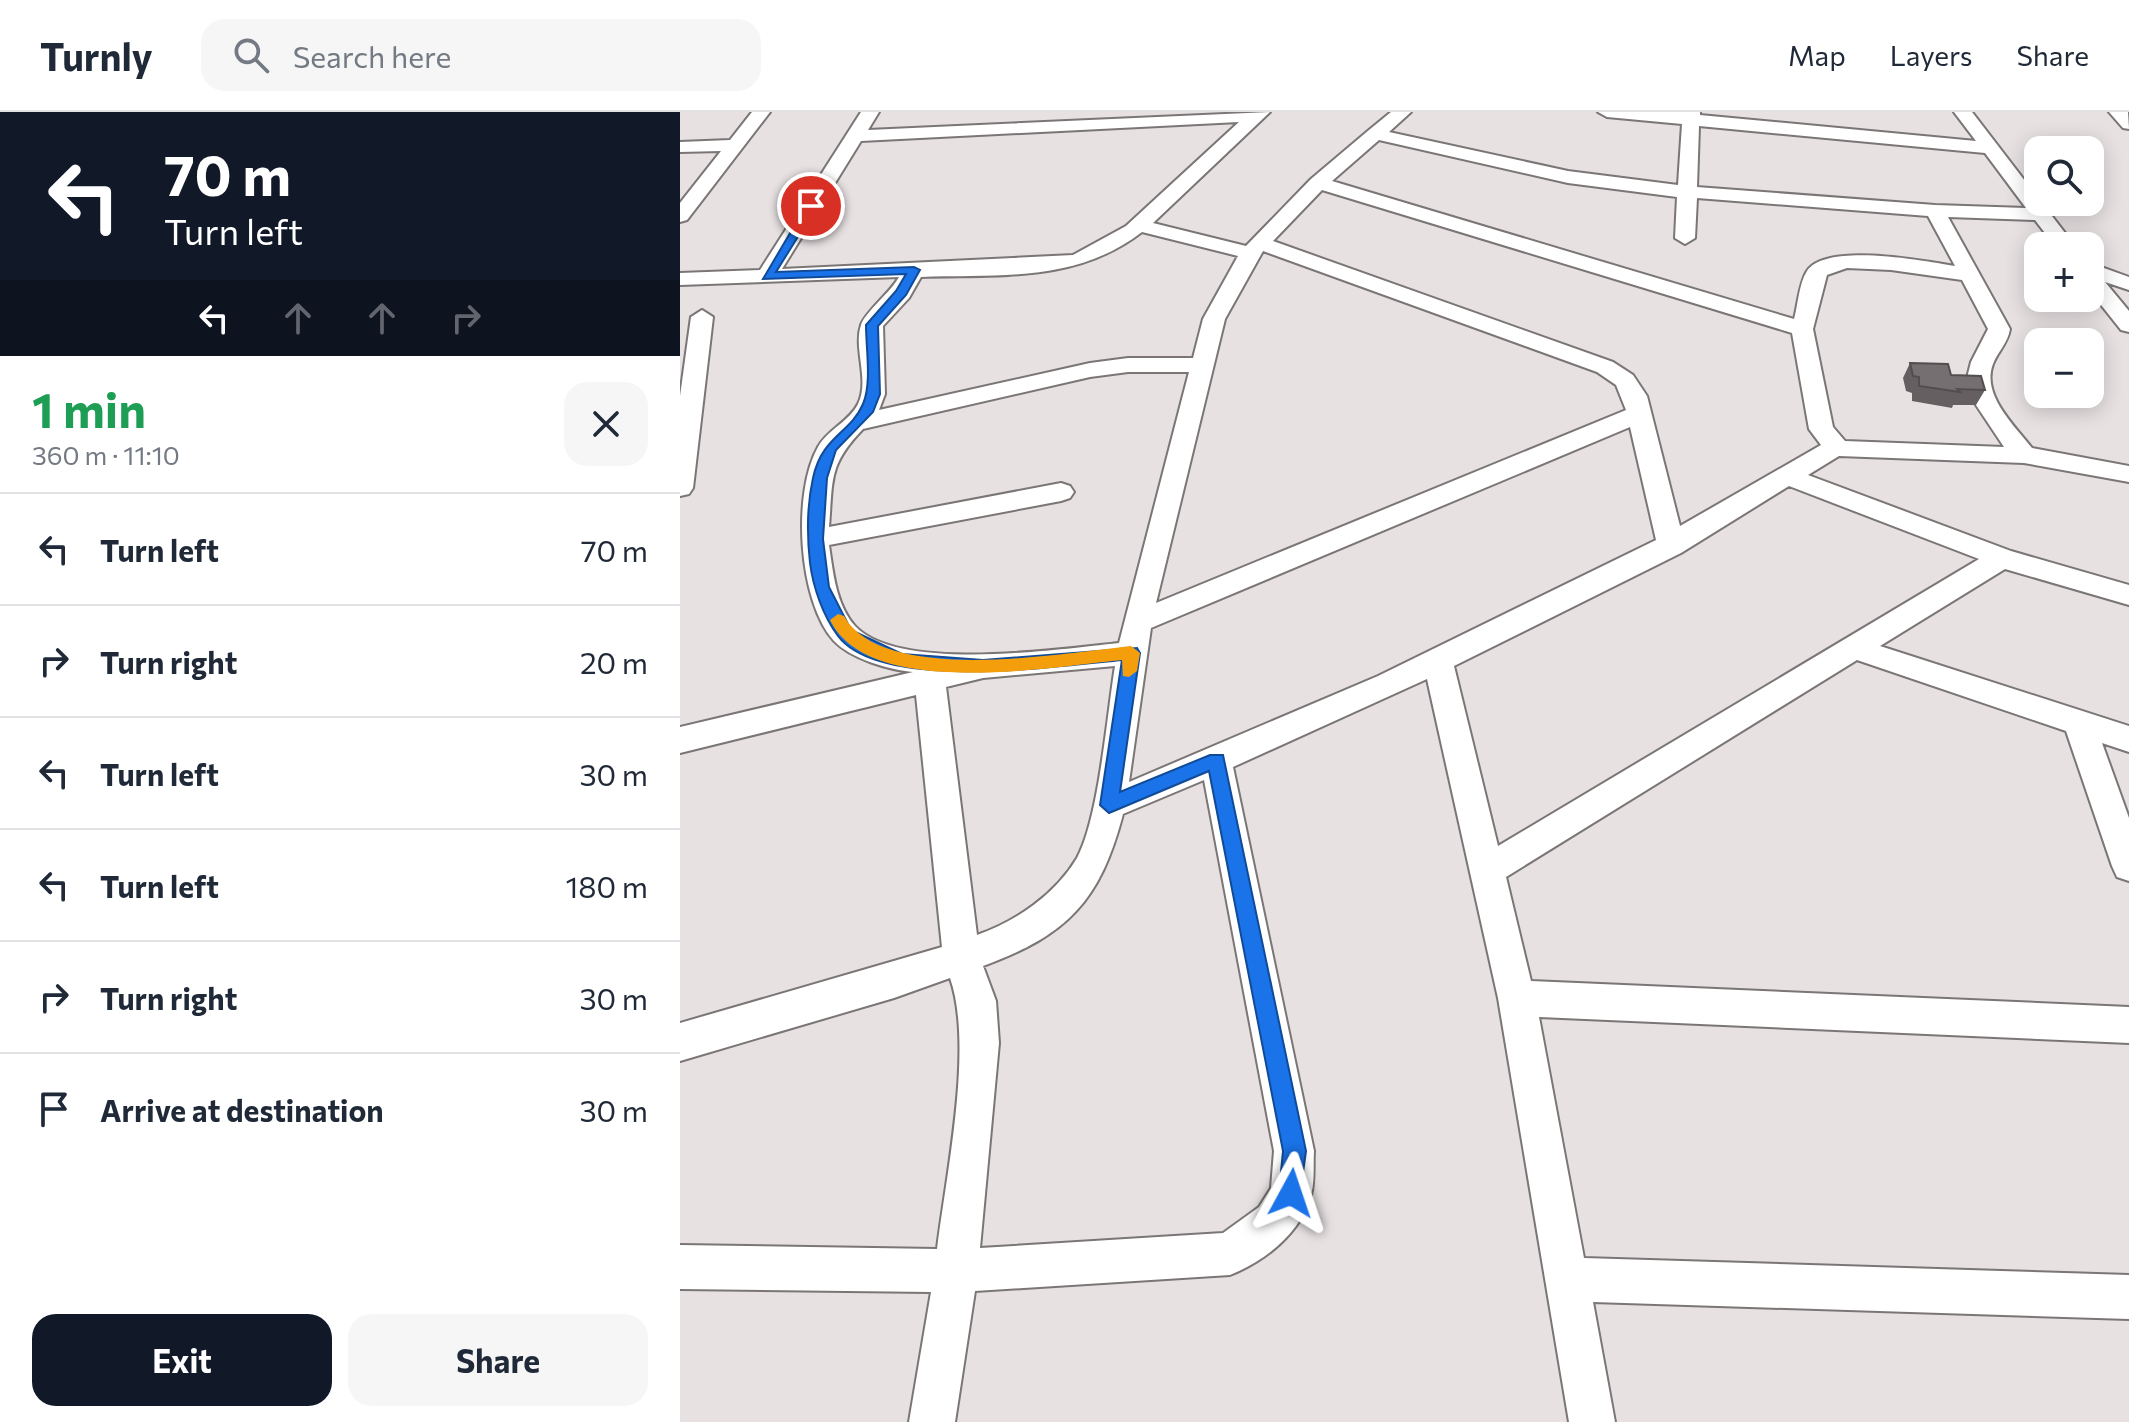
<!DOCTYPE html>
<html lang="en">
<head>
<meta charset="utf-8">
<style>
	body { margin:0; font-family:Commissioner,sans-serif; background:#f6f6f7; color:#1f2937; height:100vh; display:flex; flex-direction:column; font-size:30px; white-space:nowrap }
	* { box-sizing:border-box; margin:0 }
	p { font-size:26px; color:#747a83 }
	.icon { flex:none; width:44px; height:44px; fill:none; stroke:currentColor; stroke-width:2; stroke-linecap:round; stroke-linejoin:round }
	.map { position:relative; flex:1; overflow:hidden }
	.sheet { display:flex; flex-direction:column; background:#fff; width:680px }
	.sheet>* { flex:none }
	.hud { background:#111827; color:#fff; overflow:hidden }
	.controls { position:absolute; left:1344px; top:24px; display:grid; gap:16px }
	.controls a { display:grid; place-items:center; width:80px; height:80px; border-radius:16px; background:#fff; box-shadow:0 4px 20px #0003; font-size:40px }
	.pin { position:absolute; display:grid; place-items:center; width:68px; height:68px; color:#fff; margin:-34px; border:4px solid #fff; border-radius:50%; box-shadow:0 2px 8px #0007 }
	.me { position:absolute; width:88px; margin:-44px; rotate:5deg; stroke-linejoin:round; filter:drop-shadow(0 0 6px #0008) }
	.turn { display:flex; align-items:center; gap:28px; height:168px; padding:0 32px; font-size:36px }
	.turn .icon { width:104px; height:104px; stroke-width:2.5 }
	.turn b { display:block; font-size:56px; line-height:68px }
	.lanes { display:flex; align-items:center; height:76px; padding:0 32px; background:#0003; justify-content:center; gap:40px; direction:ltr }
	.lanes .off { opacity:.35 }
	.round { display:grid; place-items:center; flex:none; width:84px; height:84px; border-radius:24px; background:#f6f6f7 }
	.headline { display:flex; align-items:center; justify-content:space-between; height:136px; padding:0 32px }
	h1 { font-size:48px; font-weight:700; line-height:60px; color:#1e9e55 }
	.cta { display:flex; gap:16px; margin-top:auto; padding:16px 32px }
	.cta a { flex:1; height:92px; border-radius:24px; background:#111827; color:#fff; font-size:32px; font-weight:700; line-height:92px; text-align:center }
	.cta a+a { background:#f6f6f7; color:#1f2937 }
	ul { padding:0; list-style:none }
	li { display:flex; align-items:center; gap:24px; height:112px; padding:0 32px; border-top:2px solid #e0e1e3 }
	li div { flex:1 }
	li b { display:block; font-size:30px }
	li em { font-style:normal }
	header { display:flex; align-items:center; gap:48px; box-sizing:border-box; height:112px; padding:0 40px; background:#fff; border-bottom:2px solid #e0e1e3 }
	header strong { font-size:38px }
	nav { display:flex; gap:44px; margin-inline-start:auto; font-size:28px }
	.search { width:560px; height:72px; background:#f6f6f7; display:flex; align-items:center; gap:20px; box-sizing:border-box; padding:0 28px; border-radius:24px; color:#747a83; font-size:30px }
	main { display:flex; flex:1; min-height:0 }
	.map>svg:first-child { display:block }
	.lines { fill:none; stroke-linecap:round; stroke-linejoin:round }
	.street-casing { stroke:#7b7576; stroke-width:4 }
	.street { fill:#fff; fill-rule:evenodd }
	.wall { fill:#655f61 }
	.building { fill:#756f71; stroke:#524e4f; stroke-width:2 }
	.route { fill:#1a73e8; stroke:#114b97; stroke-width:2 }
	.slow { fill:#f59e0b }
</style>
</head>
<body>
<header>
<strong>Turnly</strong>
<div class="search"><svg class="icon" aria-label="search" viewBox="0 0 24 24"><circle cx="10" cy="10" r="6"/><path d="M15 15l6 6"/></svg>Search here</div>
<nav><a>Map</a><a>Layers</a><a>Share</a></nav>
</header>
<main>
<section class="sheet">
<div class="hud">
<div class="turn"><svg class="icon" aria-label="left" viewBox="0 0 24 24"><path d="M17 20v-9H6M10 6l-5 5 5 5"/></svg><div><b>70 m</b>Turn left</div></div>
<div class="lanes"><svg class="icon" aria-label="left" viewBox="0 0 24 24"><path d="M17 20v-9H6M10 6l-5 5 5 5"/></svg><svg class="icon off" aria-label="ahead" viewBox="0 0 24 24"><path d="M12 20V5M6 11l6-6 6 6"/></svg><svg class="icon off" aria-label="ahead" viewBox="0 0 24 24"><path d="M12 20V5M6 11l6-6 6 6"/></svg><svg class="icon off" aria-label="right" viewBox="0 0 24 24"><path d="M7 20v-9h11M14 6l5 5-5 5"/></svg></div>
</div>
<div class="headline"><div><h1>1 min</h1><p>360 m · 11:10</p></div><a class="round"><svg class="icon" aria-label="close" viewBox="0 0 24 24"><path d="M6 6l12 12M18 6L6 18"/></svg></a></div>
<ul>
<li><svg class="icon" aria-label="left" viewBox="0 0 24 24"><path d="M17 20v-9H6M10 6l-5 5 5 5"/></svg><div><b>Turn left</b></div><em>70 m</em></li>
<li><svg class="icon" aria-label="right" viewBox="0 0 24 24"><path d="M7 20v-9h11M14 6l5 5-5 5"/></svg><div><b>Turn right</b></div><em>20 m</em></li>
<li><svg class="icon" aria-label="left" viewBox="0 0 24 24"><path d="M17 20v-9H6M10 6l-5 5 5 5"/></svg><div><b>Turn left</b></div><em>30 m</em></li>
<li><svg class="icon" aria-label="left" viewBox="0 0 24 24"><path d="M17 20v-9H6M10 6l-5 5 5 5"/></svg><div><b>Turn left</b></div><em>180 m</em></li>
<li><svg class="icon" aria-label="right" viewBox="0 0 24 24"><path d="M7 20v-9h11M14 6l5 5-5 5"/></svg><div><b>Turn right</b></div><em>30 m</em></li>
<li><svg class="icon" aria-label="arrive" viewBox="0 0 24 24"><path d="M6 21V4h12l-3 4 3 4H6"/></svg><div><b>Arrive at destination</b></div><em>30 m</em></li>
</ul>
<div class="cta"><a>Exit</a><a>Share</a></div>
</section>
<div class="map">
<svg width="1449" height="1310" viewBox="0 0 1449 1310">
	<rect width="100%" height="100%" fill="#e7e1e2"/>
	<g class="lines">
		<g class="street-casing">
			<path id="street" d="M72,0H90L7,108L0,110V91L41,39L0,40V30L50,28Z
				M181,0H199L188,18L590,0L473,111L566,134L631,67L689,18L711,0H731L709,20L888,59L998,73L1002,12L927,5L918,0H1020V3L1296,29L1274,0H1292L1395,134H1375L1355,108L1268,105L1330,217C1328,231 1318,239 1313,252C1301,283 1335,314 1352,336L1449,354V370L1344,351L1159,344L1128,363L1331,439L1449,473V493L1325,457L1200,534L1449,614V640L1422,631L1449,706V769L1437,765L1432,754L1386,619L1177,548L826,765L851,869L1449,895V931L859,905L904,1146L1449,1163V1207L913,1190L935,1310H889L818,886L747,567L553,655L634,1039C633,1053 635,1069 631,1083C621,1121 585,1149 550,1163L295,1179L275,1310H229L251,1180L0,1177V1133L257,1137C266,1063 294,934 270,866L214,886L0,949V911L262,835L236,583L0,641V615L233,560C210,558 171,547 154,529C118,489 112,381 138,335C148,317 169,310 178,292C190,268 173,237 181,213C185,200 211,180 219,165L0,173V161L80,158ZM559,10L446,114L393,143L102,157L181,29ZM1019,14L1305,41L1346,96L1255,93L1017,75ZM699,28L888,71L997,85L995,126L1005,132L1015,126L1017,86L1248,104L1275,154C1245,149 1146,130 1127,159C1119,171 1118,193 1114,207L652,69ZM642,78L1112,221L1129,317L1141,333L1000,414L967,284L953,263L933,250L593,129ZM462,120L558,144L523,207L513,246H448L410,251L199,298L205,282L203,214L229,186L241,165C320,162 396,171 462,120ZM583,139L917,260L936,273L946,298L476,491L545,207ZM1167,156L1211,158L1282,168L1308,217L1291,250L1287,266L1294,290L1324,335L1165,329L1153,315L1133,217L1147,163ZM448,260H509L439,531C380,537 219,561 175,514C156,493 153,460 149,433L381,389L390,386L394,380L390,374L381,371L149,415C153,368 148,353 183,317L410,265ZM950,315L976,428L698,564L449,670L471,516ZM1109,374L1299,447L818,734L774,554L1001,441ZM435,554C427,603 419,706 397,746C376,782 335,810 297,823L266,575L303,566ZM524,668L594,1039L591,1076L579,1095L543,1121L300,1136L319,931L316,889L303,854C388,823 420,789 443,702Z
				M1429,0H1448L1449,17L1443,16Z
				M1410,151L1449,165V178L1425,170L1449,199V220L1441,218L1410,179Z
				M22,198L33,205L13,376L9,382L0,384V284L11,205Z"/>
		</g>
		<use href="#street" class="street"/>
	</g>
	<path class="wall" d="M1230,251L1271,263L1305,278L1296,293H1273L1272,296L1232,289V281L1226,279L1223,266Z"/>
	<path class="building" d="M1230,251L1268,252L1271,263L1301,264L1305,278L1277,277L1280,280L1239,274V265L1233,264Z"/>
	<path class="route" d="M131,90L137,94L96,160L234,155L240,158L226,183L198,214L200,282L193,300L156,338L147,366L143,427L149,475L171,518L222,542L303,548L457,536L460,541L440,680L530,643H543L626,1039L619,1089L611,1093L602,1089L599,1081L603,1039L529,659L429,701L420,693L442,548C379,554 200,580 158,524C143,504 133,475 130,451C127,424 127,393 133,366C142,324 170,322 183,292C192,271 186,237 186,213L216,179L226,162L83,167L126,94Z"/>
	<path class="slow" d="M158,502L164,504C203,574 384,541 451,534L460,541L457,559L449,565L443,564L442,548C370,555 189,588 150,508Z"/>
</svg>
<div class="controls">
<a><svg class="icon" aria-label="search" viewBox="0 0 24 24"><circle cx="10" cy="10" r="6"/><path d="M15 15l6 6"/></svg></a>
<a>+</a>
<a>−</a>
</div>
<div class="pin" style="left:131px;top:94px;background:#d93025"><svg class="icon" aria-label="arrive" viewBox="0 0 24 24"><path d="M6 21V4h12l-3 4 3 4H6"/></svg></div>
<svg class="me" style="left:611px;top:1081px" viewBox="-20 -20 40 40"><path d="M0-17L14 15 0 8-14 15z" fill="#1a73e8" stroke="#fff" stroke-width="4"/></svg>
</div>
</main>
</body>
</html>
